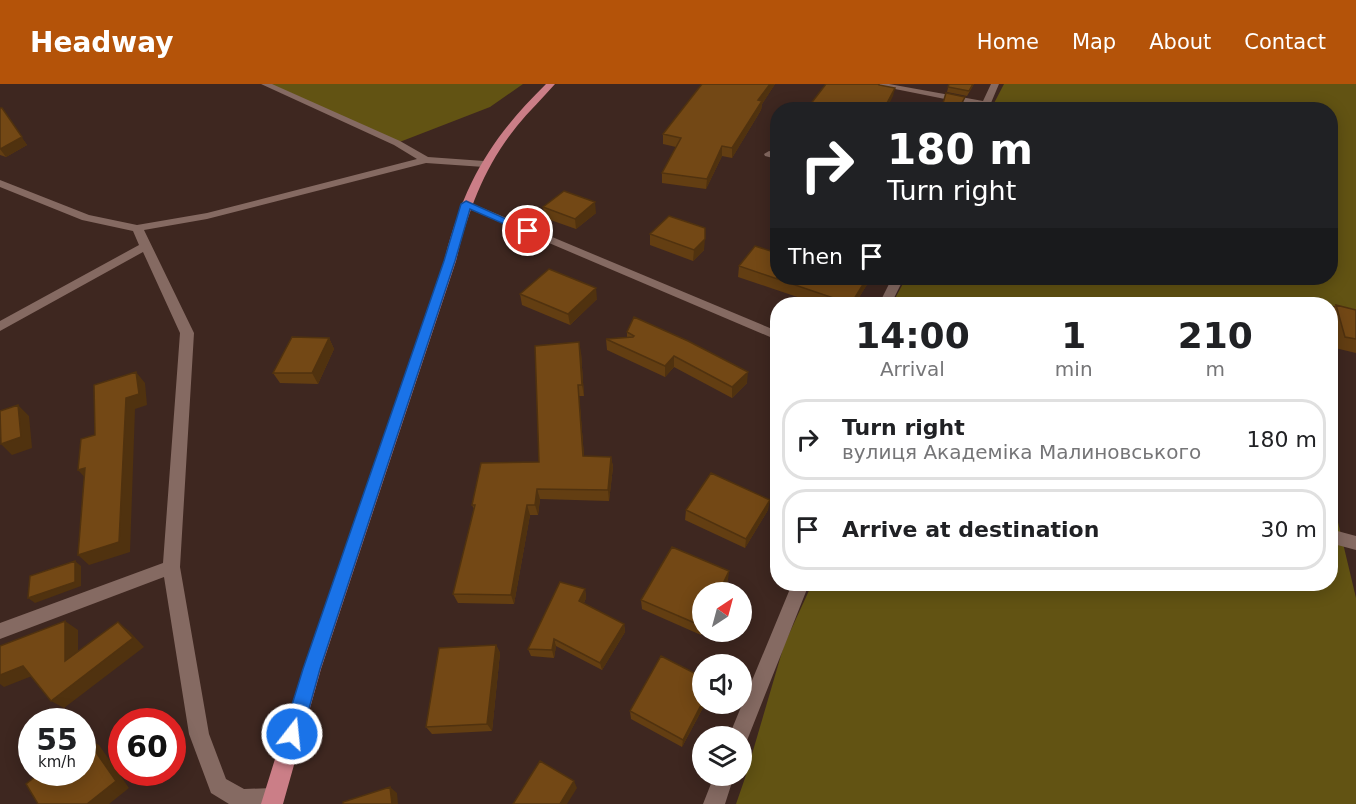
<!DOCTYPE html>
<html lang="en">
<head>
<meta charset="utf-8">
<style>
	body { margin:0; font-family:"DejaVu Sans",sans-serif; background:#f6f6f6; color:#202124; height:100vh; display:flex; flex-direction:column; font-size:22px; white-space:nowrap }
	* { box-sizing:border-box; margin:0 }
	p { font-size:20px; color:#757577 }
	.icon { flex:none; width:33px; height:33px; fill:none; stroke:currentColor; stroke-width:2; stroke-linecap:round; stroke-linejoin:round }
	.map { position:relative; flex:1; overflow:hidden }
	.sheet { position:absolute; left:770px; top:213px; width:568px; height:294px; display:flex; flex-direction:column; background:#fff; border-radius:24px; box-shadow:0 3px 15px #0003 }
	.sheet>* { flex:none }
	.banner { position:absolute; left:770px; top:18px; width:568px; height:183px; border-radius:24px; box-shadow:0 3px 15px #0003; background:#202124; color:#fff; overflow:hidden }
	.needle { width:39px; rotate:36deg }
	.buttons { position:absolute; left:692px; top:498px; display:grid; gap:12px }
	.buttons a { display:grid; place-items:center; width:60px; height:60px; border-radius:50%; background:#fff; box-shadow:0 3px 15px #0003; font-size:30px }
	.speed { position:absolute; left:18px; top:624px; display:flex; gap:12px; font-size:30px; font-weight:700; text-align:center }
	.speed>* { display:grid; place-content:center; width:78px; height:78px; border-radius:50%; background:#fff; box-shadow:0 3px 15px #0003; line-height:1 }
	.speed small { font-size:15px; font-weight:400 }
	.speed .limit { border:9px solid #d22; background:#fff; color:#111 }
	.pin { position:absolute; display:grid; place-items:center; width:51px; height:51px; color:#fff; margin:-26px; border:3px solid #fff; border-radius:50%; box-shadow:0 2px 6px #0007 }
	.me { position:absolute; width:66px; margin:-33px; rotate:16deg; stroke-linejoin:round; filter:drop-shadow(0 0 4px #0008) }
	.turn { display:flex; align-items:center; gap:21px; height:126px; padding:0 18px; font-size:27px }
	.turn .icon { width:78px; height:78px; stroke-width:2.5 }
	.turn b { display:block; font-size:42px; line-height:51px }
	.then { display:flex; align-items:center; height:57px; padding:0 18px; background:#0003; gap:12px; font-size:22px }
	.eta { display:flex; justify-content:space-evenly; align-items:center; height:102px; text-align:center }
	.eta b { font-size:36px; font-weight:700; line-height:42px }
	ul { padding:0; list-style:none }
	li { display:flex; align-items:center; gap:18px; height:81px; margin:0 12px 9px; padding:0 6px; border:3px solid #e0e0e0; border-radius:24px }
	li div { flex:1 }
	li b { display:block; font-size:22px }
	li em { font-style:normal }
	header { display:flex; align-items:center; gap:36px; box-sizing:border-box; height:84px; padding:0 30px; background:#b45309; color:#fff }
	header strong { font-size:28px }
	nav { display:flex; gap:33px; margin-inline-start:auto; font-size:21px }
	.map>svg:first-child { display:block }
	.green { fill:#625313 }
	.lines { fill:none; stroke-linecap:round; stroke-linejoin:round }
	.minor { fill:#856a62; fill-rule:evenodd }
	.major { fill:#cb7e87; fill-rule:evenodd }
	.wall { fill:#633e12 }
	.shaded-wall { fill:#50320f }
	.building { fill:#734815; stroke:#50320f; stroke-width:1.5 }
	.route { fill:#1a73e8; stroke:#114b97; stroke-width:1.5 }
</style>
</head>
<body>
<header>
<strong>Headway</strong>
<nav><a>Home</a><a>Map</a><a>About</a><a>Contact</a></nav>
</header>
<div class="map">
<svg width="1356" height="720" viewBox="0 0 1356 720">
	<rect width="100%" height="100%" fill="#3e2720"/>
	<path class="green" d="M265,0H523L490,23L397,59Z
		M1004,0H1356V227L1302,215L1303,220H892L906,194H1330V26L991,25Z
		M1331,394L1337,434L1356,514V720H736L745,694L784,561L812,500H1330Z"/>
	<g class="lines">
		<path class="minor" d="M261,0H272L400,57L428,73L484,77L489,80L484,83L426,79L207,135L144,146L194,249L180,483L209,650L226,695L244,705L273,704L280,708L284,715L281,720H229L211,709L189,650L164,493L0,555V539L163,479L180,249L143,168L0,247V237L139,161L133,147L82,136L0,103V96L89,131L137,141L207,129L417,75L394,61Z
			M870,0H889L983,17L991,0H999L988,26H979L980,22Z
			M769,67L777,69V75L765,72L764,70Z
			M466,117L777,247V256L462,122V118Z
			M892,194H904L891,220H879Z
			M1330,445L1356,452V466L1330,459Z
			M792,500H809L746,659L741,661V652H729Z
			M714,692H734L725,720H703Z"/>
		<path class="major" d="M546,0H555C543,14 529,27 517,42C484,83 468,127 456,177L321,585L283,720H261L303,585L444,177C464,100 489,56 546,0Z"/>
	</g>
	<path class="wall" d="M702,0H775L762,20L761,26L732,74L722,72L706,105L662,99V89L676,63L663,60V50Z
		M949,0H974L967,12L947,8Z
		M0,24L27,61L6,73L0,71Z
		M543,123L596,129L576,145L545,134Z
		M650,150L704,166L693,177L650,161Z
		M739,182L777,194H871L855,220H818L738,193Z
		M520,210L597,215L570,241L522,221Z
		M1336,221L1356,226V269L1335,264L1330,248V228Z
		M627,248L747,299L732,314L674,283L665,293L607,266L606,255L627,253Z
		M329,254L334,265L318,300L280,299L273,289Z
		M581,269L584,312H579L584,372L611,373L613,383L609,417L540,415L538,431H530L514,520L458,519L453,510L474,425L472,421L539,378Z
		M686,426H768L745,464L685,436Z
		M728,496L701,551L642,525L641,516Z
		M585,505L586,514L584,519L624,540L625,548L602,586L556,562L554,574L531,572L528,565Z
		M496,561L500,569L492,647L432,650L426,643Z
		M705,620L682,663L631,635L630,627Z"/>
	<path class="shaded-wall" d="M770,0H775L762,20L761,26L732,74V64L758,16Z
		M895,4L893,12L886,26V21Z
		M965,13L960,26H958Z
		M2,24L27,61L6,73L0,65Z
		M722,62V72L706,105L707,95Z
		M595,118L596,129L576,145L575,135Z
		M705,155L704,166L693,177L694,166Z
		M867,194H871L855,220H851Z
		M596,204L597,215L570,241L568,230Z
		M329,254L334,265L318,300L312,289Z
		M579,258L581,269L584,312L582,301Z
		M674,272V283L665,293V282Z
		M136,288L145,299L147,321L135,325L130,468L89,481L78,471L126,314Z
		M748,288L747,299L732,314V303Z
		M578,301L579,312L585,383L583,372Z
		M18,321L29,332L32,364L12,371L1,360Z
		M611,373L613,383L609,417L608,406Z
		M85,384L88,397L78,386Z
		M537,405L540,415L538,431L535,421Z
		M770,416L768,426L745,464L746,455Z
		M527,421L530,431L514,520L511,511Z
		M75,477L81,482V502L35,519L28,514Z
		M729,487L728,496L722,508H719Z
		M585,505L586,514L581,525L579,517Z
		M65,537L78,546V586L65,577Z
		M118,538L129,547L144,563L64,624L51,617Z
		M624,540L625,548L602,586L600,579Z
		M554,555L556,562L554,574L552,566Z
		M496,561L500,569L492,647L487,640Z
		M23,582L37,590L4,603L0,600V591Z
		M702,620H705L682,663L683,656Z
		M86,654L99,661L129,704L109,720H87Z
		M574,697L577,704L567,720H560Z
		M390,703L397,709L398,720H392Z"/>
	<path class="building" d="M702,0H770L758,16L762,17L732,64L722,62L707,95L662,89L681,54L663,50Z
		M826,0H879V1L895,4L886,21L909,26H806Z
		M949,0H973L969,7L948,3Z
		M946,9L965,13L958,26H941Z
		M0,24H2L22,53L0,65Z
		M564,107L595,118L575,135L543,123Z
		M669,132L705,144V155L694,166L650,150Z
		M755,162L777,169V194H867L851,220L739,182Z
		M549,185L596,204L568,230L520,210Z
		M1336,221L1356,226V255L1345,253Z
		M634,233L688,257L748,288L732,303L674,272L665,282L606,255L633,253L634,252L627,248Z
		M292,253L329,254L312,289H273Z
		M579,258L582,301H578L583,372L611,373L608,406L537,405L535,421H527L511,511L453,510L475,421H472L481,379L539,378L535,262Z
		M136,288L139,310L126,314L119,458L78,471L85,384L78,386L81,355L95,351L94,301Z
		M18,321L21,353L1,360L0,327Z
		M711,389L770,416L746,455L686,426Z
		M672,463L729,487L719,508H702V542L641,516Z
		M75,477V498L28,514L30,492Z
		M560,498L585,505L579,517L624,540L600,579L554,555L552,566L528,565Z
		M65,537V577L118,538L133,554L51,617L23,582L0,591V562Z
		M496,561L487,640L426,643L439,564Z
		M661,572L702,593V619L683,656L630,627Z
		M86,654L116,697L87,720H38L26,700L41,688H82V656Z
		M540,677L574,697L560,720H513Z
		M390,703L392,720H343V718Z"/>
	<path class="route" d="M466,117L533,147L525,149L470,125L455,177L320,585L302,650L299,656L292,659L286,656L283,650L303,585L444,177L461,120Z"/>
</svg>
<div class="buttons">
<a><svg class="needle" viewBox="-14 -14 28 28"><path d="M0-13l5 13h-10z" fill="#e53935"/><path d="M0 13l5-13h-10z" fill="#757577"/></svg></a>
<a><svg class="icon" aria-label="sound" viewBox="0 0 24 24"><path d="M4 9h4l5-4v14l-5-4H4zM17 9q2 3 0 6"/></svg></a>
<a><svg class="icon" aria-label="layers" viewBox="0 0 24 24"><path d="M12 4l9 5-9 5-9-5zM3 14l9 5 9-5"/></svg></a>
</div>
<div class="speed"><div>55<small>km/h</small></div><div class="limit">60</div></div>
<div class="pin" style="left:528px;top:147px;background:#d93025"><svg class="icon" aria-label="arrive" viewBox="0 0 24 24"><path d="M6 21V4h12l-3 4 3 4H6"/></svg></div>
<svg class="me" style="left:292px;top:650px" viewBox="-20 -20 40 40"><circle r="17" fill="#1a73e8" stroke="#fff" stroke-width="3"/><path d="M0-11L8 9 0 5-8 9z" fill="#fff"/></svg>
<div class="banner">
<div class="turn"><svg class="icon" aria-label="right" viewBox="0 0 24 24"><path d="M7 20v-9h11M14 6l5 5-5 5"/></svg><div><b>180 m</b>Turn right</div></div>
<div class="then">Then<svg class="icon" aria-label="arrive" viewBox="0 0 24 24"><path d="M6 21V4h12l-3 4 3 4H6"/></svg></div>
</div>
<section class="sheet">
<div class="eta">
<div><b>14:00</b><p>Arrival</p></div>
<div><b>1</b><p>min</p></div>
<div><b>210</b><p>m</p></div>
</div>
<ul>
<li><svg class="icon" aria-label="right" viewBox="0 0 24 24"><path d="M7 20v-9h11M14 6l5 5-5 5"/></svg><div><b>Turn right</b><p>вулиця Академіка Малиновського</p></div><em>180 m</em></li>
<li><svg class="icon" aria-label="arrive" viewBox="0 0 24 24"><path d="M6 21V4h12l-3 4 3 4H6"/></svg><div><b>Arrive at destination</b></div><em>30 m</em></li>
</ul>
</section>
</div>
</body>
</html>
